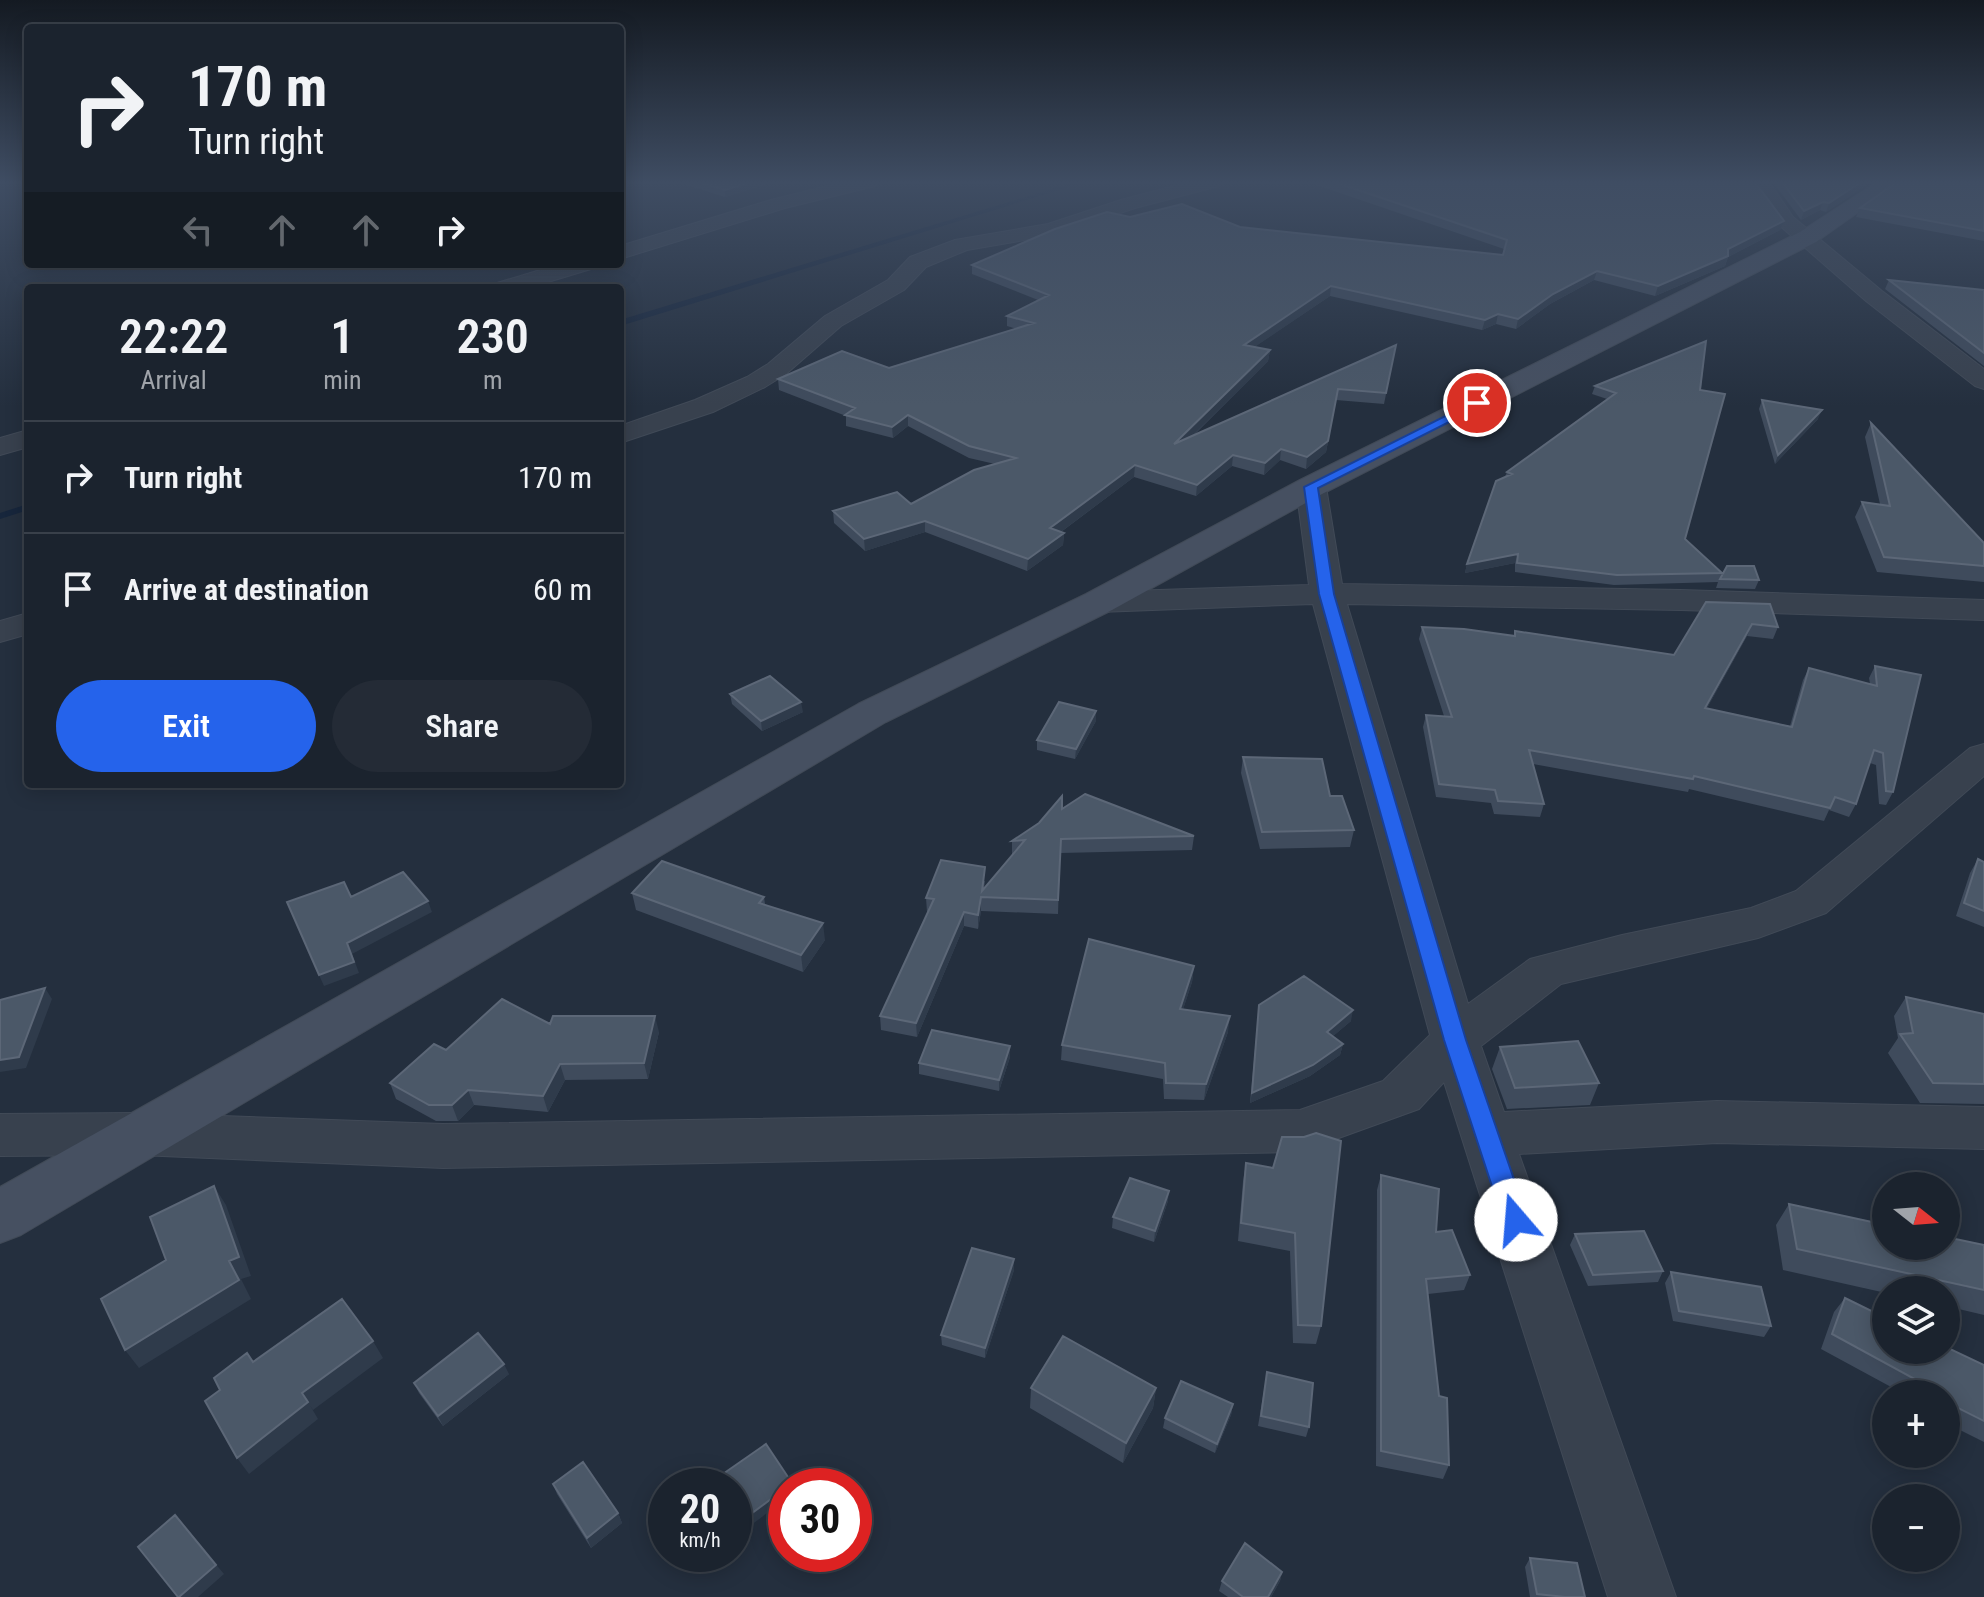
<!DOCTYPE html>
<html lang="en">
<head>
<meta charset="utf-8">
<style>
	body { margin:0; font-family:"Roboto Condensed",sans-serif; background:#242b36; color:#f1f3f6; height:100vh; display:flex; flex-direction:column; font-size:30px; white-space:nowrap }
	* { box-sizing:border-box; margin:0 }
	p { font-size:26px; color:#a0a4aa }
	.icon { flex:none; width:44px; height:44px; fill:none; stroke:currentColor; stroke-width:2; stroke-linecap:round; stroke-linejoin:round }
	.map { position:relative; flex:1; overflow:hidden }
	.side { position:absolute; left:24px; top:284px; width:600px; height:504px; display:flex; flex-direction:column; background:#1b232e; border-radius:8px; box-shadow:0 4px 20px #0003,0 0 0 2px #39404a }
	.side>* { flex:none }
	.top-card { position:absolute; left:24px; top:24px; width:600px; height:244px; border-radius:8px; box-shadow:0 4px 20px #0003,0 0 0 2px #39404a; background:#1b232e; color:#f1f3f6; overflow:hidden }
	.needle { width:52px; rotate:107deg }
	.buttons { position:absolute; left:1872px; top:1172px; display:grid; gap:16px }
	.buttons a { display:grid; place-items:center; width:88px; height:88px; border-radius:50%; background:#1b232e; box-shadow:0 4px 20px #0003,0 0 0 2px #39404a; font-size:40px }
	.speed { position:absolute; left:648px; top:1468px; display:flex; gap:16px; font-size:40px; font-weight:700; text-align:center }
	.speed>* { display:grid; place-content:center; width:104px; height:104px; border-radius:50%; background:#1b232e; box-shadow:0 4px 20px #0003,0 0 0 2px #39404a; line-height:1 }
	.speed small { font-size:20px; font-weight:400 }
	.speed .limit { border:12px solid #d22; background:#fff; color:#111 }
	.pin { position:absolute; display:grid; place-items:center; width:68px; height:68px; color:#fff; margin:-34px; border:4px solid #fff; border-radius:50%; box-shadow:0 2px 8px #0007 }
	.me { position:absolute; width:88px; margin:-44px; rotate:342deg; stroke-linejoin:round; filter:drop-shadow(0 0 6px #0008) }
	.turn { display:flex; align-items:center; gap:28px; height:168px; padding:0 32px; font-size:36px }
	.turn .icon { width:104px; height:104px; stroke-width:2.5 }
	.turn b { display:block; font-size:56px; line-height:68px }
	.lanes { display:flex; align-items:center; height:76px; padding:0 32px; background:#0003; justify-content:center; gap:40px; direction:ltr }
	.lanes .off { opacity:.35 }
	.eta { display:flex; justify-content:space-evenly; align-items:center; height:136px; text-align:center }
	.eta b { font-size:48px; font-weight:600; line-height:56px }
	.button { display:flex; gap:16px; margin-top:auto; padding:16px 32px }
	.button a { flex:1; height:92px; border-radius:48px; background:#2563eb; color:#fff; font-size:32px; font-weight:600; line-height:92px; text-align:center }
	.button a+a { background:#242b36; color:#f1f3f6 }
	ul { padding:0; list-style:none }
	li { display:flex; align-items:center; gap:24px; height:112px; padding:0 32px; border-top:2px solid #39404a }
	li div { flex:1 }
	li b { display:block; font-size:30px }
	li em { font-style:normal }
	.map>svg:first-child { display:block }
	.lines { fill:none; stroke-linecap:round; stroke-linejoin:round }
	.stream { fill:#17263c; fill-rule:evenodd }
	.street-casing { stroke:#414a57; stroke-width:2 }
	.secondary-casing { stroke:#414a57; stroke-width:2 }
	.street { fill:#38414e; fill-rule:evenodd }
	.secondary { fill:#465061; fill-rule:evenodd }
	.wall { fill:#3f4b5c }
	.shaded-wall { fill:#2f3b4b }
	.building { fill:#4b5868; stroke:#5c6777; stroke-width:2 }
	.route { fill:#2563eb; stroke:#184099; stroke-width:2 }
</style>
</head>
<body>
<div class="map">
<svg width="1984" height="1597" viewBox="0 0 1984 1597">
	<rect width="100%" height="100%" fill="#242f3e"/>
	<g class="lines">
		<path class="stream" d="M1075,182H1085L620,326V320Z
			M28,504V510L0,519V513Z"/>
		<g class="street-casing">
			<path id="street" d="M844,182H877L875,186L785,208L620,259V246L771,200Z
				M1189,182H1221L1219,186L1135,208L1059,234L967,250L926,267L904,290L841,326L786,374L765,387L713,412L620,443V426L695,400L747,377L768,364L825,316L888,280L910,257L955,240L1048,224L1121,200Z
				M1750,182H1769L1793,217L1882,291L1984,369V389L1975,386L1866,301L1779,225Z
				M560,264H594L591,269L528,288H494L497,283Z
				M28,430V447L0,455V438Z
				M1311,478L1321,481L1326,487L1342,584L1681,590L1984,600V620L1681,610L1347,604L1468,1004L1530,959L1622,935L1751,908L1796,891L1970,748L1984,744V776L1826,913L1758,938L1561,984L1481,1046L1504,1112L1717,1101L1984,1107V1149L1717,1143L1519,1154L1676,1597H1608L1444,1082L1419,1109L1300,1152L443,1168L139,1155L0,1156V1114L139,1113L443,1124L1300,1110L1383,1081L1430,1035L1313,604L1099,612L1087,609L1082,602L1087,595L1099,592L1309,585L1296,487L1301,481Z
				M28,613V634L0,642V621Z"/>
		</g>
		<g class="secondary-casing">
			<path id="secondary" d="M1877,182H1901L1816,242L1322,494L1112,610L886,722L21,1235L0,1243V1187L858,704L1086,594L1300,480L1800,232Z"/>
		</g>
		<use href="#street" class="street"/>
		<use href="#secondary" class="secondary"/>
	</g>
	<path class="wall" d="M677,182H774L725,197Z
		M1308,182H1755L1784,221L1780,230L1728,257L1725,266L1655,296L1594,280L1550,304L1516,329L1496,324L1482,330L1330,296L1254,347L1270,350L1268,361L1193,436L1396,345L1384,404L1336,400L1326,452L1306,469L1280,460L1264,475L1232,466L1196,496L1134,477L1061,532L1064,533L1063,545L1027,571L925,532L865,551L834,523L833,511L911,504L995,464L969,458L908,426L893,438L846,426V416L779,390L778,379L889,368L1017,329L1007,326V316L1038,300L972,274V265L1130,217L1503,255L1504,249Z
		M1773,182H1871L1826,212L1820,210L1801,220Z
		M1984,182V241L1856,217L1860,208Z
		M1889,280L1984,290V366L1885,289Z
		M1706,341L1685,539L1722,573L1721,577L1759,580L1755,589L1716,588L1718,582L1614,585L1515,572V563L1465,573L1467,564L1507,472L1607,399L1592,394L1595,386Z
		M1762,400L1818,419L1775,464L1759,409Z
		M1871,423L1984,543V582L1877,572L1855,517L1862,502L1880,504L1865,437Z
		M1706,602L1778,627L1773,639L1747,636L1707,708L1790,726L1803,680L1809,668L1870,684L1869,678L1875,666L1893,792L1886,805L1879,804L1876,765L1870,763L1856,804L1849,817L1829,810L1824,821L1689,789L1688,792L1533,764L1544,804L1540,817L1494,814L1491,803L1436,797L1423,727L1426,715L1444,716L1419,639L1422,627L1514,636L1515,631L1674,655Z
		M730,694L803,712L762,731L732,704Z
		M1096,721L1075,759L1037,750V740Z
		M1243,757L1330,796L1354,830L1350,847L1260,849L1241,773Z
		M1062,809L1194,836L1192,850L1060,853L1058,914L981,911L978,929L964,926L917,1037L881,1030L880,1016L929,912H927L926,898L985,881L984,888L1013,854H1012V841Z
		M1978,859L1984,862V927L1956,916L1970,873Z
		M632,893L764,897L765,904L825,940L803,972L636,910Z
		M1194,966L1192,982L1183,1009L1228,1032L1204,1100L1164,1099L1163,1079L1061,1060L1062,1045Z
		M1906,997L1984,1014V1104L1920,1103L1888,1053L1898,1038L1894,1016Z
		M1259,1005L1351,1021L1333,1036L1343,1044L1340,1055L1310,1076L1250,1103Z
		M550,1024L659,1032L648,1079L565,1080L548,1112L474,1105L458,1121H436L396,1099L390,1083L446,1050Z
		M1500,1047L1599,1083L1590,1105L1507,1109L1492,1069Z
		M1010,1057L999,1091L919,1074V1063Z
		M1282,1137L1321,1326L1316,1344L1293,1343L1290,1251L1238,1241L1243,1181L1246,1163L1273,1168Z
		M1381,1175L1436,1232L1470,1275L1464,1290L1428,1294L1439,1396L1449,1465L1443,1479L1376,1466L1377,1190Z
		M1168,1201L1154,1242L1112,1228L1113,1217Z
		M1789,1204L1984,1245V1315L1946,1306V1290H1886V1293L1783,1270L1776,1225Z
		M1575,1234L1663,1271L1658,1282L1588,1286L1570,1245Z
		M1014,1259V1270L985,1358L942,1345L941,1335Z
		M1671,1272L1771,1326L1764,1337L1673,1321L1665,1283Z
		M1845,1298L1984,1365V1442L1946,1423V1394H1904L1821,1349L1834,1312Z
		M1267,1372L1309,1427L1306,1437L1258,1426Z
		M509,1374L443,1426L419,1393L414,1383Z
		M1031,1388H1156L1153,1408L1123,1463L1030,1408Z
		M1233,1404L1231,1415L1215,1453L1163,1428L1165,1418Z
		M553,1484L618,1513L622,1523L591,1548L557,1494Z
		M1530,1558L1585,1597H1530L1525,1567Z
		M1282,1572L1280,1581L1271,1597H1228L1219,1591L1222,1581Z"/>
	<path class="shaded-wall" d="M751,182H774L725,197V190Z
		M1861,182H1871L1826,212L1829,203Z
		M1823,202L1820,210L1801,220L1804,211Z
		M1784,221L1780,230L1728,257L1725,266L1655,296L1658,286Z
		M1597,271L1594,280L1550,304L1516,329L1518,319L1553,294Z
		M1331,286L1330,296L1243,355L1244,345Z
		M1498,314L1496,324L1482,330L1485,320Z
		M1270,350L1268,361L1173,455L1174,444Z
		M1338,389L1326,452L1306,469L1307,457Z
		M1822,410L1818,419L1775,464L1778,455Z
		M908,415V426L893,438L892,427Z
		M1281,449L1280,460L1264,475L1265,463Z
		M1233,455L1232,466L1196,496L1197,485Z
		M1135,465L1134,477L1050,540V528Z
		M925,521V532L865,551L864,539Z
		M1064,533L1063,545L1027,571L1028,559Z
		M1518,554L1515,563L1465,573L1467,564Z
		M1752,624L1747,636L1700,721L1705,708Z
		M801,702L803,712L762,731L761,721Z
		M1096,711V721L1075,759L1076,749Z
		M981,897V911L978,929V915Z
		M428,901L432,912L352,954L359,973L324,986L319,975L347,943Z
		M964,912V926L917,1037L916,1023Z
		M823,923L825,940L803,972L801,955Z
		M1194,966L1192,982L1178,1025L1180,1009Z
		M45,988L52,999L26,1068L0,1072V1060Z
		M1353,1010L1351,1021L1325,1043L1327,1032Z
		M655,1016L659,1032L648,1079L644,1063Z
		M1230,1016L1228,1032L1204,1100L1206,1084Z
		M1343,1044L1340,1055L1310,1076L1250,1103L1252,1093Z
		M1010,1046V1057L999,1091V1080Z
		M560,1064L565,1080L548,1112L543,1096Z
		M468,1090L474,1105L458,1121L452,1105Z
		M214,1186L226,1205L251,1276L241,1279L251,1299L139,1368L125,1350L229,1261Z
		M1169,1191L1168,1201L1154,1242L1155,1231Z
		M1014,1259V1270L985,1358V1348Z
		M373,1341L383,1358L313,1410L302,1393Z
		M504,1364L509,1374L443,1426L438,1416Z
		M1156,1388L1153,1408L1123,1463L1126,1443Z
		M308,1402L318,1419L249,1474L237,1458Z
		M1233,1404L1231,1415L1215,1453L1217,1444Z
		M786,1488V1499L739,1534L736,1525Z
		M618,1513L622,1523L591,1548L587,1538Z
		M183,1525L224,1574L198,1597H179Z
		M1282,1572L1280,1581L1271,1597H1268Z"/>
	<path class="building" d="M699,182H751L725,190Z
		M1334,182H1755L1784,221L1728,249V256L1658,286L1597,271L1553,294L1518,319L1498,314L1485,320L1331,286L1244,345L1270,350L1174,444L1396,345L1386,393L1338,389L1328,441L1307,457L1281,449L1265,463L1233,455L1197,485L1135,465L1050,528L1064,533L1028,559L925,521L864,539L833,511L897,492L911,504L974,470L1016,458L969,446L908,415L892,427L845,415L855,408L778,379L842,351L889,368L1034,323L1007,316L1049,295L972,265L1055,229L1107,212L1130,217L1182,204L1240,227L1503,255L1507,240Z
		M1782,182H1861L1829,203L1823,202L1804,211Z
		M1897,182H1984V231L1860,208Z
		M1889,280L1984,290V353Z
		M1706,341L1700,390L1725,394L1685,539L1722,573L1617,575L1517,563L1518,554L1467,564L1496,481L1512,474L1507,472L1616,393L1595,386Z
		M1762,400L1822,410L1778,455Z
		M1871,423L1984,543V566L1884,557L1862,502L1890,506Z
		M1727,566H1754L1759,580L1720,579Z
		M1706,602L1770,604L1778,627L1752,624L1705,708L1792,727L1809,668L1877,686L1875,666L1921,675L1893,792L1886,791L1883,753L1874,750L1856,804L1835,797L1830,808L1694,776L1693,779L1529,750L1544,804L1498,801L1495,790L1439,784L1426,715L1452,717L1422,627L1464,629L1515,636V631L1674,655Z
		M770,676L801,702L761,721L730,694Z
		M1059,702L1096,711L1076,749L1037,740Z
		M1243,757L1322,759L1330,796H1342L1354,830L1262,832Z
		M1085,794L1194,836L1061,839L1058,900L981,897L978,915L964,912L916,1023L880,1016L934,899L926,898L941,860L985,867L982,891L1025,840L1012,841L1039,823L1062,796V809Z
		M1978,859L1984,862V911L1964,903Z
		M662,861L764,897L759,903L823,923L801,955L632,893Z
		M403,872L428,901L347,943L354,962L319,975L287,902L344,882L351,897Z
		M1089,939L1194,966L1180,1009L1230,1016L1206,1084L1166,1083L1165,1063L1062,1045Z
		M1304,976L1353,1010L1327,1032L1343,1044L1313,1065L1252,1093L1259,1005Z
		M45,988L19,1057L0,1060V1000Z
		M1906,997L1984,1014V1084L1933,1083L1900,1034L1913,1033Z
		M502,999L550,1024L553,1016H655L644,1063L560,1064L543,1096L468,1090L452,1105H429L390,1083L434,1044L446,1050Z
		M932,1030L1010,1046L999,1080L919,1063Z
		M1578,1041L1599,1083L1515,1088L1500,1047Z
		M1316,1133L1341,1141L1321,1326L1298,1325L1295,1233L1241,1223L1246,1163L1273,1168L1282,1137H1304Z
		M1381,1175L1439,1189L1436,1232L1452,1230L1470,1275L1426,1279L1439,1396L1447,1398L1449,1465L1381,1451Z
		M1130,1178L1169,1191L1155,1231L1113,1217Z
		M214,1186L239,1257L229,1261L239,1280L125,1350L101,1299L166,1260L150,1217Z
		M1789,1204L1886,1225V1246H1946V1237L1984,1245V1290L1797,1249Z
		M1644,1231L1663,1271L1593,1275L1575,1234Z
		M972,1248L1014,1259L985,1348L941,1335Z
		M1671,1272L1761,1287L1771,1326L1679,1311Z
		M1845,1298L1886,1318V1350H1946V1347L1984,1365V1421L1946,1402V1394H1942L1832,1334Z
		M342,1299L373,1341L302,1393L308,1402L237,1458L205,1401L220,1390L214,1378L247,1353L253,1362Z
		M478,1333L504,1364L438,1416L414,1383Z
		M1063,1336L1156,1388L1126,1443L1031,1388Z
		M1267,1372L1313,1383L1309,1427L1261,1416Z
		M1181,1381L1233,1404L1217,1444L1165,1418Z
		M766,1444L792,1483L789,1486H786V1488L736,1525L734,1521V1486H712L710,1483Z
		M583,1462L618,1513L587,1538L553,1484Z
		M175,1515L216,1565L179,1597H178L138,1547Z
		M1245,1543L1282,1572L1268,1597H1243L1222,1581Z
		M1530,1558L1577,1563L1585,1597H1565L1537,1594Z"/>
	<linearGradient id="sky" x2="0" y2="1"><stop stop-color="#141a22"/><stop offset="0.45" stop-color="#3f4d63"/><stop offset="1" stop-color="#3f4d63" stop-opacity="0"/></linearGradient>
	<rect width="1984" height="406" fill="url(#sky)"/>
	<path class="route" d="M1477,400L1483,403L1481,406L1318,488L1334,594L1466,1040L1528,1220L1525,1228L1516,1231L1507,1228L1503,1220L1444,1040L1319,594L1304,487Z"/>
</svg>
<div class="buttons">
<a><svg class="needle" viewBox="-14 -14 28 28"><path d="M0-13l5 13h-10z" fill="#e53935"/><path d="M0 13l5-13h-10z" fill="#a0a4aa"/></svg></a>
<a><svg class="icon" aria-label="layers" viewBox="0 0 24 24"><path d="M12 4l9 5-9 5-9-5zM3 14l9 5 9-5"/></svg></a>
<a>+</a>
<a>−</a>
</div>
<div class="speed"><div>20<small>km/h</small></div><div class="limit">30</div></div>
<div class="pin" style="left:1477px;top:403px;background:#d93025"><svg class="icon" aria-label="arrive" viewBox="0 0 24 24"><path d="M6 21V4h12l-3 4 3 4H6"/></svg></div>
<svg class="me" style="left:1516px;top:1220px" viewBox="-20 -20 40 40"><circle r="19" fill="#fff"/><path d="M0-13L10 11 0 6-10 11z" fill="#2563eb"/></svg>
<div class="top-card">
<div class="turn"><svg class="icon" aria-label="right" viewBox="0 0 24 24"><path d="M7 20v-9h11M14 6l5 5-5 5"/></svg><div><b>170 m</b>Turn right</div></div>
<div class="lanes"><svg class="icon off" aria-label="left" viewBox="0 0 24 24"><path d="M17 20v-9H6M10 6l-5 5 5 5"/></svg><svg class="icon off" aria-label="ahead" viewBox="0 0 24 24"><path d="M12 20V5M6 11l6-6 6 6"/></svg><svg class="icon off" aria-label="ahead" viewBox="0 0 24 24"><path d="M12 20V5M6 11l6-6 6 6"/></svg><svg class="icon" aria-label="right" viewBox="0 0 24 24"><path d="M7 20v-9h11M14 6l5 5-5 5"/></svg></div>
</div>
<section class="side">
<div class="eta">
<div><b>22:22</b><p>Arrival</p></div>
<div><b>1</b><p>min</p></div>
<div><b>230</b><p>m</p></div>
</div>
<ul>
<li><svg class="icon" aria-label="right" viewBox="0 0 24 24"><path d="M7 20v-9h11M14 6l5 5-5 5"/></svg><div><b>Turn right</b></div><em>170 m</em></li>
<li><svg class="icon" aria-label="arrive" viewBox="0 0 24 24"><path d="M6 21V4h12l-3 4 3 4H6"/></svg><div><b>Arrive at destination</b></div><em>60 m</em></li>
</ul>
<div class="button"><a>Exit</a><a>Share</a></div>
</section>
</div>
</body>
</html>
